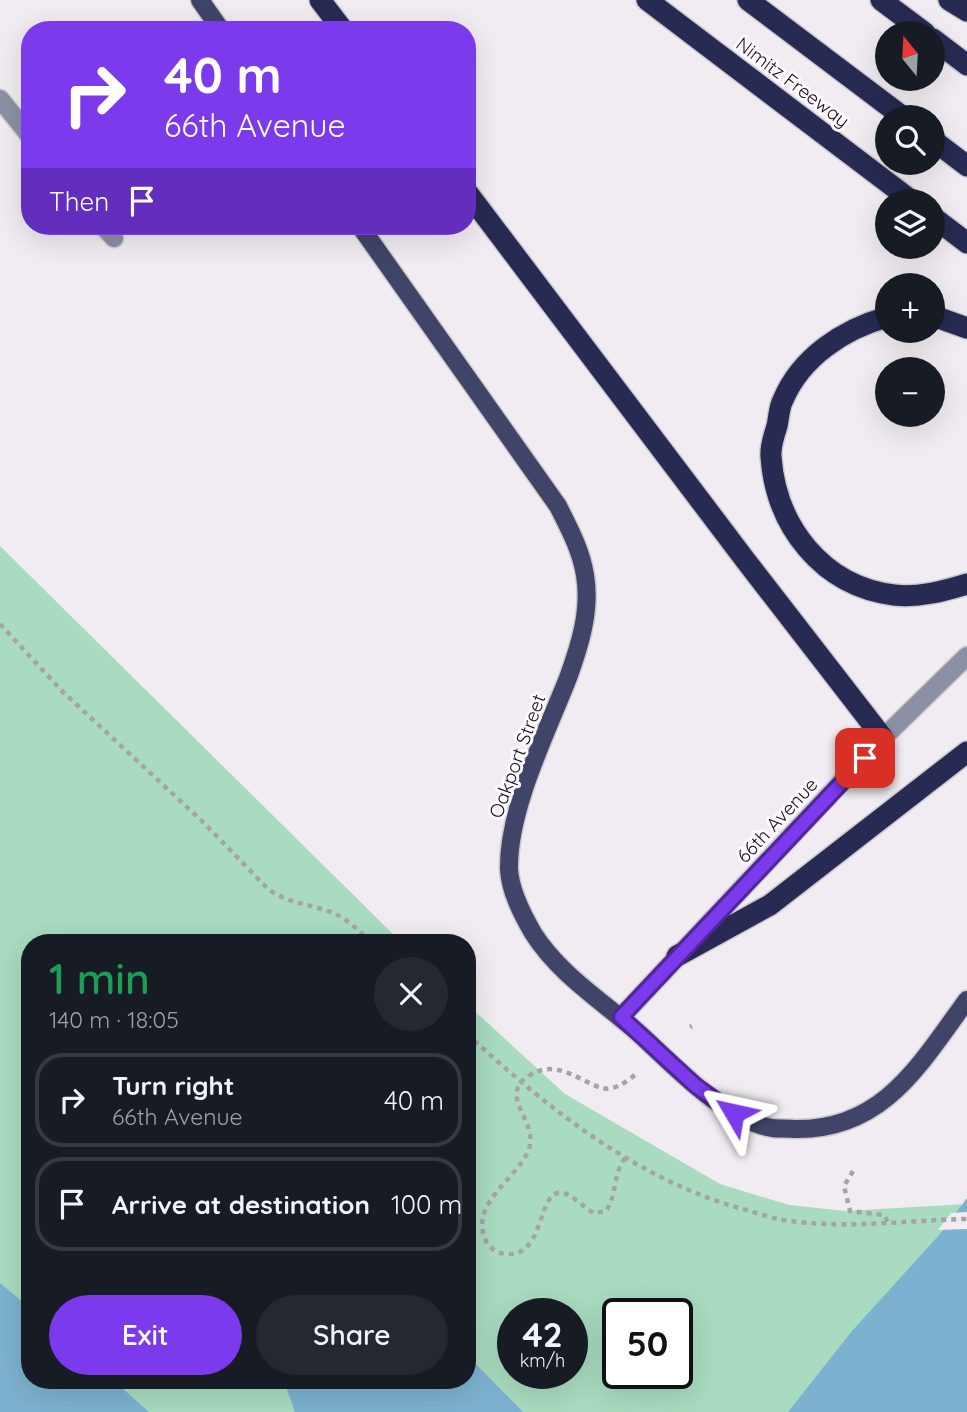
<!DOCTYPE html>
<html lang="en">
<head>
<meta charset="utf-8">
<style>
	body { margin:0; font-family:Quicksand,sans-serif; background:#242831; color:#f1f3f6; height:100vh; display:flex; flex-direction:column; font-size:26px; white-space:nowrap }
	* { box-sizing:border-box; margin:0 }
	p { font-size:23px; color:#9ea1a6 }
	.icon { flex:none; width:38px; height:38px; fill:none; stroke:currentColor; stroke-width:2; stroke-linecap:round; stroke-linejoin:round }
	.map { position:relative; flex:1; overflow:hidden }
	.sheet { position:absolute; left:21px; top:934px; width:455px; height:455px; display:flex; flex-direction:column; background:#171b24; border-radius:28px; box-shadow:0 7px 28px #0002 }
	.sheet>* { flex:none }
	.banner { position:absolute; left:21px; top:21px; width:455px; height:214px; border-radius:28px; box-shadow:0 7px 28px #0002; background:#7c3aed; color:#fff; overflow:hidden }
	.needle { width:46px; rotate:342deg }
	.buttons { position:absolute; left:875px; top:21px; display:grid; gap:14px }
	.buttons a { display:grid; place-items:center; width:70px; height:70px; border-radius:50%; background:#171b24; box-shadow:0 7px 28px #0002; font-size:35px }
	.speed { position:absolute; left:497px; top:1298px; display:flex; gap:14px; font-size:35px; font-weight:700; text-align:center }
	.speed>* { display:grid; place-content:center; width:91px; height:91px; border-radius:50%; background:#171b24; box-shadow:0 7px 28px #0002; line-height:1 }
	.speed small { font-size:18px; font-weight:400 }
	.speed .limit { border:4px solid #111; border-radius:10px; background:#fff; color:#111 }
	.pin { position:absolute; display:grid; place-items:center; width:60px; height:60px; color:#fff; margin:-30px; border-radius:14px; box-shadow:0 4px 10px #0006 }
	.me { position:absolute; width:77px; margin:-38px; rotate:306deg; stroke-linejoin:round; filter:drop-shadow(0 0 5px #0008) }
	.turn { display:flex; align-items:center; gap:24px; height:147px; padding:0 28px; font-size:32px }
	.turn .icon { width:91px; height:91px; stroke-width:2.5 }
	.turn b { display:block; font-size:49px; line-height:60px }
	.then { display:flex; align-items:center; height:66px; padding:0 28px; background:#0003; gap:14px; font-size:26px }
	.round { display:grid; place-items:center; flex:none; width:74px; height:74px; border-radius:37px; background:#242831 }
	.summary { display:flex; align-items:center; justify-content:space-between; height:119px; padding:0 28px }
	h1 { font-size:42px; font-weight:600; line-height:52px; color:#1e9e55 }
	.cta { display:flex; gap:14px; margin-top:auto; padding:14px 28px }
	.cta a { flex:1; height:80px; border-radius:42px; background:#7c3aed; color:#fff; font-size:28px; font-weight:600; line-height:80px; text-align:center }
	.cta a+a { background:#242831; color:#f1f3f6 }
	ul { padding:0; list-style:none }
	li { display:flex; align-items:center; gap:21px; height:94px; margin:0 14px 10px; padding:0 14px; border:4px solid #363941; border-radius:28px }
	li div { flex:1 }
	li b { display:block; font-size:26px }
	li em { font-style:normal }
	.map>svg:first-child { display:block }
	.green { fill:#a8dbbf; fill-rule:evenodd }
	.water { fill:#7cb2d0 }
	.pier { fill:#f0ecf1 }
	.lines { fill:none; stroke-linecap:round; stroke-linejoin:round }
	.minor-casing { stroke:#cdc9cd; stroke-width:21 }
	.major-casing { stroke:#cdc9cd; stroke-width:21 }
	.highway-casing { stroke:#cdc9cd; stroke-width:24 }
	.path { stroke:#a6a3a7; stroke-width:4.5; stroke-dasharray:5 5; stroke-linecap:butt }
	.minor { stroke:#8c90a5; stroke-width:18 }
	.major { stroke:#404468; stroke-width:18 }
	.highway { stroke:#272a52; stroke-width:21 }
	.route-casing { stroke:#51269a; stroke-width:18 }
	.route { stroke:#7c3aed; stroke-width:12 }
	.labels { text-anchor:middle; stroke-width:6; stroke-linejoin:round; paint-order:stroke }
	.street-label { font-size:19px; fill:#131113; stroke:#fdf9fe }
</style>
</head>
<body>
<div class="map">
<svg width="967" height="1412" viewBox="0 0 967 1412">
	<rect width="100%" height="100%" fill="#f0ecf1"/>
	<path class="green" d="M0,546L402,943H30V1381H467V1004L565,1094L720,1184L789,1205L845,1211L967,1204V1412H0ZM513,1314H572V1374H513ZM618,1314H677V1374H618Z"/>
	<path class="water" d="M967,1198V1412H788L852,1331L940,1234Z
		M0,1283L30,1308V1381H114L149,1412H0Z
		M467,1355L523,1412H295L284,1381H467Z"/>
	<path class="pier" d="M967,1212V1229L938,1230L951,1213Z"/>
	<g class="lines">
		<g class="minor-casing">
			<path id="minor" d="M0,99L30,136
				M103,226L114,238
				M621,1017L883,738L967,656"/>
		</g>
		<g class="major-casing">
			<path id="major" d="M200,0L221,30
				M360,226L558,506C569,528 581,550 585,575C591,610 580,645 568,678C546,734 508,809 509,869C510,891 522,914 533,933C560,976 607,1004 644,1038C677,1069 726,1120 772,1128C779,1129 787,1128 794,1129C883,1131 920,1064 967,1000"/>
		</g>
		<g class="highway-casing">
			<path id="highway" d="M320,0L343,30
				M647,0L912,201
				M748,0L903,117
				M881,0L925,33
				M949,0L967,11
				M933,39L967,65
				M933,140L967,166
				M467,192L746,561L883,738
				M933,217L967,243
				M887,317C844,329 801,357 783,400C779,407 779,417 777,426C774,435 770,447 771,457C776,526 822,586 894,595C918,598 944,591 967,584
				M933,318H939L967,328
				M677,956L770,905L967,752"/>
		</g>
		<path class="path" d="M0,624L62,691L203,822L267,888C286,903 309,904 331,912C347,918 359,931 371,943
			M690,1027L692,1026
			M467,1034C550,1110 639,1182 750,1211C763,1215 777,1220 791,1221C850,1229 908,1220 967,1219
			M625,1158C613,1174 617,1195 606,1211L594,1213C584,1208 573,1195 563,1193C537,1187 546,1256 508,1254C499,1254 490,1249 486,1241C468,1203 518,1179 529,1149C539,1119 494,1095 532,1074C563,1056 592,1094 612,1088C621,1086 628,1080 635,1075
			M853,1171L844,1186L850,1211L884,1215L889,1224"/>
		<use href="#minor" class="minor"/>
		<use href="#major" class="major"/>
		<use href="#highway" class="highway"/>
	</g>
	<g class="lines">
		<g class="route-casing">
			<path id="route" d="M734,1113L696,1086L621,1017L865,758"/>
		</g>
		<use href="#route" class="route"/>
	</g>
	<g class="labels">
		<g class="street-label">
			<text transform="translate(793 82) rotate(37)" y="7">Nimitz Freeway</text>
			<text transform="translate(517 756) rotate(-70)" y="7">Oakport Street</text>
			<text transform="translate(777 820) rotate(-47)" y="7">66th Avenue</text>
		</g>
	</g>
</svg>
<div class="buttons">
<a><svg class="needle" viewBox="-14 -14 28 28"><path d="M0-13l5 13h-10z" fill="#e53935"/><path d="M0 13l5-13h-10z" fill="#9ea1a6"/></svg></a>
<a><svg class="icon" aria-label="search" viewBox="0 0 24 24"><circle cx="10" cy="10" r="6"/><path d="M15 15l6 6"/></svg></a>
<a><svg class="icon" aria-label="layers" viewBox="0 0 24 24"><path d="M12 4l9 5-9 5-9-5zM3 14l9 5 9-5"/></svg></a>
<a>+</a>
<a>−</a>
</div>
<div class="speed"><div>42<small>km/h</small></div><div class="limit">50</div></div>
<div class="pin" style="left:865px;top:758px;background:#d93025"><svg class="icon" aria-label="arrive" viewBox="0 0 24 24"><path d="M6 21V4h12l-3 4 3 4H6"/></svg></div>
<svg class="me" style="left:734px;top:1113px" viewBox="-20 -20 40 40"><path d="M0-17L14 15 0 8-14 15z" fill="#7c3aed" stroke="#fff" stroke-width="4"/></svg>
<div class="banner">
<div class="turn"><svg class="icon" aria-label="right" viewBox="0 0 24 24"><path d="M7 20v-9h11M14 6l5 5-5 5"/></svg><div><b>40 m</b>66th Avenue</div></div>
<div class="then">Then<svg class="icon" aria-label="arrive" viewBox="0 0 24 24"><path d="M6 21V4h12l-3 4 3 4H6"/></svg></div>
</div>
<section class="sheet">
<div class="summary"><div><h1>1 min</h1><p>140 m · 18:05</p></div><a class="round"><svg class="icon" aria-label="close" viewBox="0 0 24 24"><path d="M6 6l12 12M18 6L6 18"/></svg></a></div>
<ul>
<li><svg class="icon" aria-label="right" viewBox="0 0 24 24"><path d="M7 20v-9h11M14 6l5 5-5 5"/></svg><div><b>Turn right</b><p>66th Avenue</p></div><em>40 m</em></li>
<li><svg class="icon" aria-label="arrive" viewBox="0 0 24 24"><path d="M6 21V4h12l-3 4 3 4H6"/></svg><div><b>Arrive at destination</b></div><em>100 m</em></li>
</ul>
<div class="cta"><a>Exit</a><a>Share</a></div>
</section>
</div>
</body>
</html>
